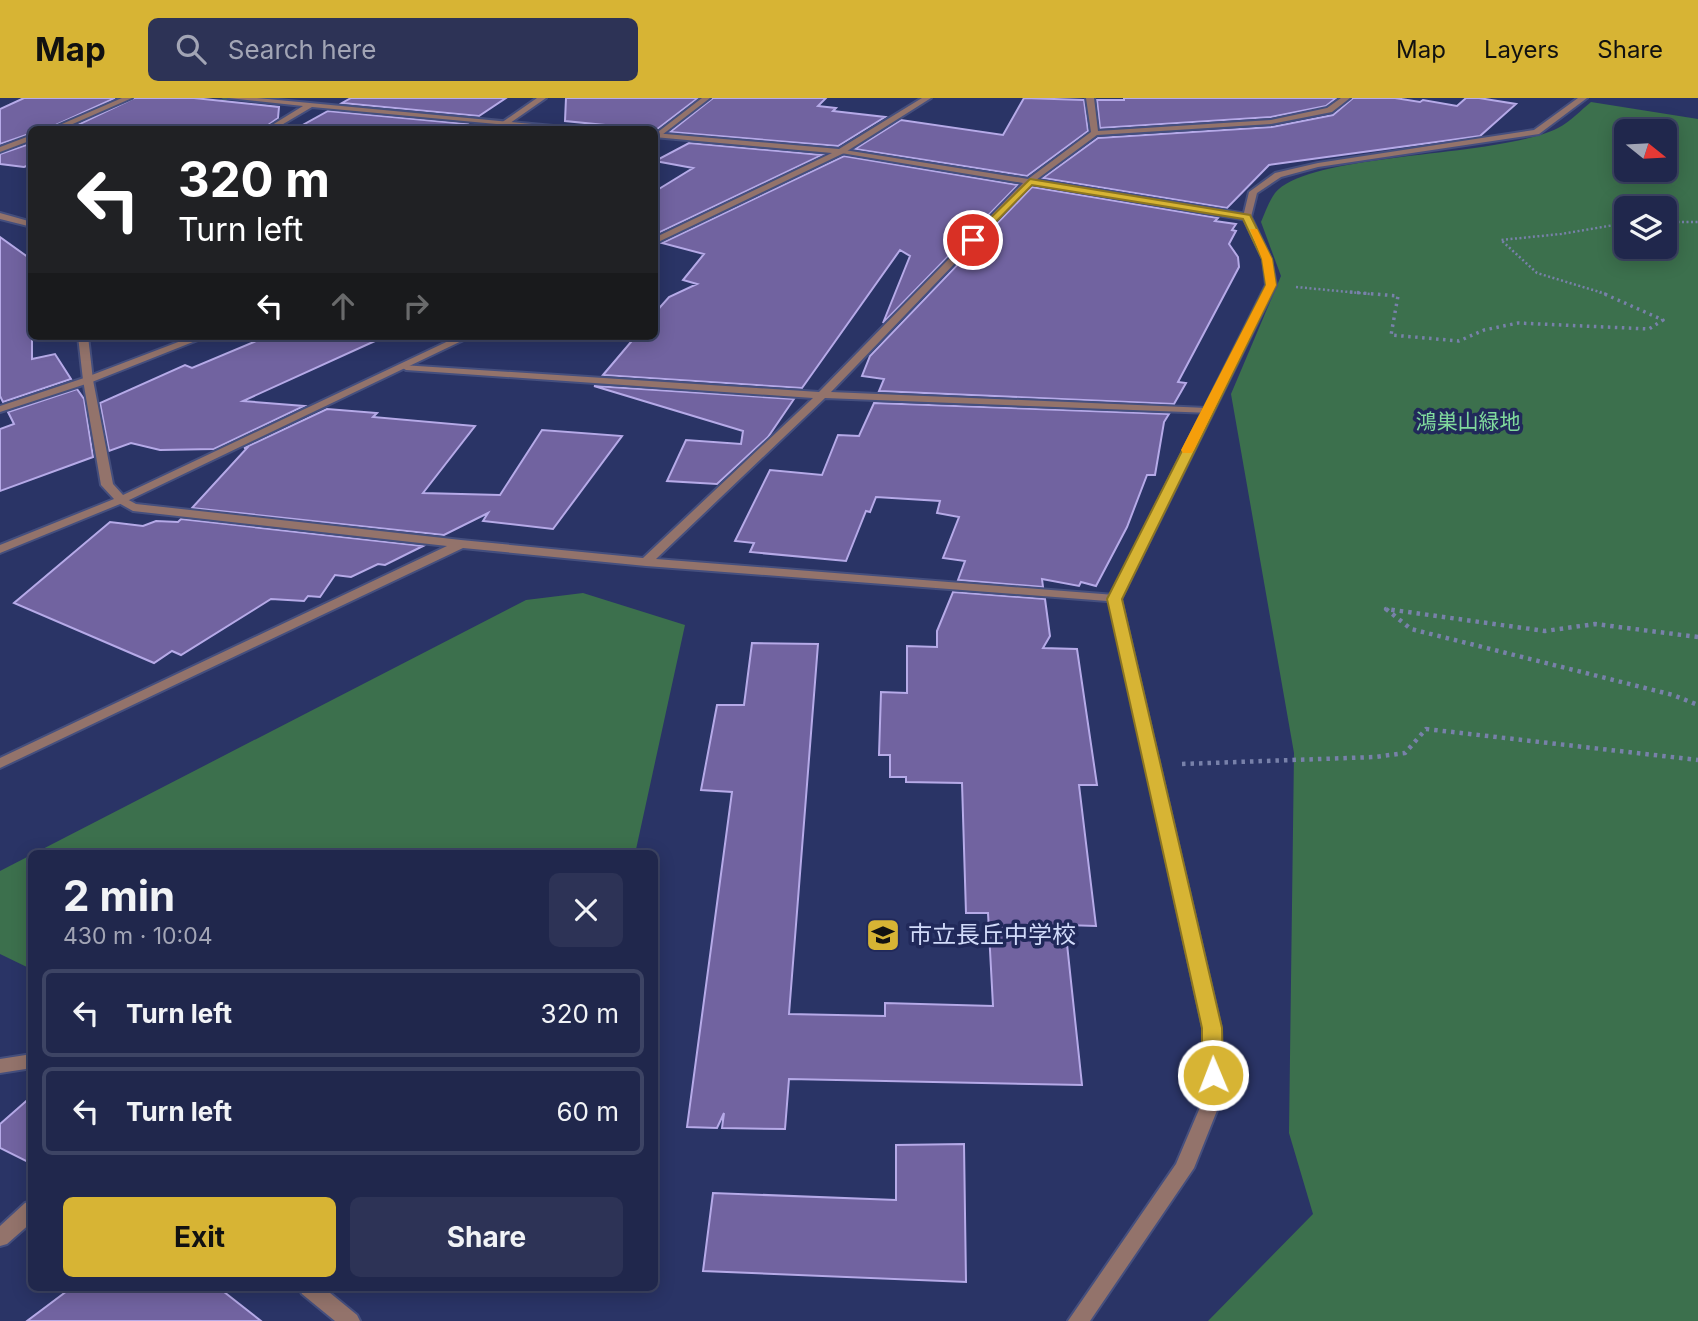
<!DOCTYPE html>
<html lang="en">
<head>
<meta charset="utf-8">
<style>
	body { margin:0; font-family:Inter,"Noto Sans JP",sans-serif; background:#2d3356; color:#f1f3f6; height:100vh; display:flex; flex-direction:column; font-size:26px; white-space:nowrap }
	* { box-sizing:border-box; margin:0 }
	p { font-size:23px; color:#a2a5b5 }
	.icon { flex:none; width:38px; height:38px; fill:none; stroke:currentColor; stroke-width:2; stroke-linecap:round; stroke-linejoin:round }
	.map { position:relative; flex:1; overflow:hidden }
	.panel { position:absolute; left:28px; top:752px; width:630px; height:441px; display:flex; flex-direction:column; background:#20274c; border-radius:10px; box-shadow:0 4px 18px #0003,0 0 0 2px #3d4464 }
	.panel>* { flex:none }
	.guide { position:absolute; left:28px; top:28px; width:630px; height:214px; border-radius:10px; box-shadow:0 4px 18px #0003,0 0 0 2px #3d4464; background:#202124; color:#fff; overflow:hidden }
	.needle { width:46px; rotate:108deg }
	.buttons { position:absolute; left:1614px; top:21px; display:grid; gap:14px }
	.buttons a { display:grid; place-items:center; width:63px; height:63px; border-radius:10px; background:#20274c; box-shadow:0 4px 18px #0003,0 0 0 2px #3d4464; font-size:35px }
	.pin { position:absolute; display:grid; place-items:center; width:60px; height:60px; color:#fff; margin:-30px; border:4px solid #fff; border-radius:50%; box-shadow:0 2px 7px #0007 }
	.me { position:absolute; width:77px; margin:-38px; rotate:359deg; stroke-linejoin:round; filter:drop-shadow(0 0 5px #0008) }
	.turn { display:flex; align-items:center; gap:24px; height:147px; padding:0 35px; font-size:32px }
	.turn .icon { width:91px; height:91px; stroke-width:2.5 }
	.turn b { display:block; font-size:49px; line-height:60px }
	.lanes { display:flex; align-items:center; height:66px; padding:0 35px; background:#0003; justify-content:center; gap:35px; direction:ltr }
	.lanes .off { opacity:.35 }
	.round { display:grid; place-items:center; flex:none; width:74px; height:74px; border-radius:10px; background:#2d3356 }
	.summary { display:flex; align-items:center; justify-content:space-between; height:119px; padding:0 35px }
	h1 { font-size:42px; font-weight:700; line-height:52px }
	.button { display:flex; gap:14px; margin-top:auto; padding:14px 35px }
	.button a { flex:1; height:80px; border-radius:10px; background:#d7b434; color:#111; font-size:28px; font-weight:700; line-height:80px; text-align:center }
	.button a+a { background:#2d3356; color:#f1f3f6 }
	ul { padding:0; list-style:none }
	li { display:flex; align-items:center; gap:21px; height:88px; margin:0 14px 10px; padding:0 21px; border:4px solid #3d4464; border-radius:10px }
	li div { flex:1 }
	li b { display:block; font-size:26px }
	li em { font-style:normal }
	header { display:flex; align-items:center; gap:42px; box-sizing:border-box; height:98px; padding:0 35px; background:#d7b434; color:#111 }
	header strong { font-size:33px }
	nav { display:flex; gap:38px; margin-inline-start:auto; font-size:24px }
	.search { width:490px; height:63px; background:#2d3356; display:flex; align-items:center; gap:18px; box-sizing:border-box; padding:0 24px; border-radius:10px; color:#a2a5b5; font-size:26px }
	.map>svg:first-child { display:block }
	.green { fill:#3c704d; fill-rule:evenodd }
	.lines { fill:none; stroke-linecap:round; stroke-linejoin:round }
	.stream { fill:#425b68; fill-rule:evenodd }
	.building { fill:#7163a0; stroke:#b6aae8; stroke-width:2 }
	.minor-casing { stroke:#454f7e; stroke-width:4 }
	.tertiary-casing { stroke:#454f7e; stroke-width:4 }
	.path-far2 { stroke:#7881aa; stroke-width:2.5; stroke-dasharray:2 2.5; stroke-linecap:butt }
	.path-far1 { stroke:#7881aa; stroke-width:3.5; stroke-dasharray:2.5 4.5; stroke-linecap:butt }
	.path { stroke:#7881aa; stroke-width:4.5; stroke-dasharray:3.5 5; stroke-linecap:butt }
	.minor { fill:#93736b; fill-rule:evenodd }
	.tertiary { fill:#93736b; fill-rule:evenodd }
	.route { fill:#d7b434; stroke:#8c7522; stroke-width:2 }
	.slow { fill:#f59e0b }
	.labels { text-anchor:middle; stroke-width:7; stroke-linejoin:round; paint-order:stroke }
	.far-park-label { font-size:21px; fill:#80da9d; stroke:#21295a }
	.poi-label { font-size:24px; fill:#d1daf9; stroke:#21295a; text-anchor:start }
</style>
</head>
<body>
<header>
<strong>Map</strong>
<div class="search"><svg class="icon" aria-label="search" viewBox="0 0 24 24"><circle cx="10" cy="10" r="6"/><path d="M15 15l6 6"/></svg>Search here</div>
<nav><a>Map</a><a>Layers</a><a>Share</a></nav>
</header>
<div class="map">
<svg width="1698" height="1223" viewBox="0 0 1698 1223">
	<rect width="100%" height="100%" fill="#2a3466"/>
	<path class="green" d="M1591,4L1698,21V1223H1208L1313,1116L1289,1035L1294,655L1231,296L1281,178L1261,124C1265,115 1269,103 1275,95C1311,53 1495,61 1558,30C1570,24 1581,12 1591,4ZM1626,33H1664V72H1626ZM1626,110H1664V149H1626Z
		M583,495L685,527L635,756H33L526,502Z
		M31,757V871L0,856V773Z"/>
	<g class="lines">
		<path class="stream" d="M223,0H231L209,11L204,10Z"/>
	</g>
	<path class="building" d="M24,0H115L45,32H32V35L0,46V11Z
		M134,0H194L279,9L278,20L261,32H67Z
		M351,0H506L479,18L342,5Z
		M566,0H698L656,32L565,23Z
		M713,0H826L818,8L836,10L833,13L885,19L838,48L670,34Z
		M1024,0L1084,2L1088,33L1027,78L855,51L901,22L1003,37Z
		M1124,0H1336L1326,8L1271,19L1100,30L1097,2H1124Z
		M1353,0H1395L1420,4L1423,2L1457,8L1466,0H1479L1516,6L1480,38L1269,67L1227,110L1043,80L1098,40L1272,29L1333,17Z
		M328,13L467,26L459,32H364L301,28Z
		M32,45V66L24,69L0,66V56Z
		M689,45L822,57L654,137V94L693,70L655,63Z
		M844,58L1018,87L883,225L910,158L900,152L802,290L603,277L636,238H654V216L669,199L697,186L683,182L704,156L662,145Z
		M1032,89L1218,120L1215,123L1236,126L1232,132L1236,133L1229,146L1238,159L1239,169L1178,284L1186,285L1174,306L879,293L884,281L862,278L870,258Z
		M0,139L32,162V261L55,256L71,281L3,304L0,298Z
		M268,238H386L243,303L304,308L214,351L160,352L131,345L109,353L100,305L185,267L192,270Z
		M594,288H595L794,301L768,339L717,386L667,383L686,342L741,346L743,333Z
		M77,291L84,301L93,359L0,393V331L14,326L8,314Z
		M874,305L1169,316L1164,324L1155,377H1147L1127,429L1096,488L1081,484L1079,488L1042,481L1043,489L958,482L965,463L943,460L959,419L937,415L940,403L876,399L870,414L866,413L846,463L750,454L754,445L735,443L770,372L822,377L838,337L859,338Z
		M327,311L377,315L373,319L475,328L423,395L500,397L542,332L622,338L553,431L483,423L488,415L444,437L192,410L247,350H244Z
		M181,421L423,448L385,467L378,466L351,479L335,477L320,499L308,498L304,503L271,501L181,557L172,553L154,565L14,505L110,424L143,428L156,423L178,424Z
		M953,494L1045,501L1050,538L1043,550L1077,551L1097,687H1079L1096,828L1065,827L1082,987L789,981L785,1031L722,1030L724,1015L717,1030L687,1029L732,694L701,692L717,607H744L752,545L818,546L789,916L885,918V905L993,908L988,815H966L962,685L906,684V679H890V657H879L881,594L907,595V548L937,549V533Z
		M32,998V1066L0,1050V1026Z
		M964,1046L966,1184L703,1173L713,1095L896,1102V1047Z
		M71,1190H219L261,1223H27Z"/>
	<g class="lines">
		<g class="minor-casing">
			<path id="minor" d="M122,0H132L59,32H48Z
				M537,0H546L500,32H491Z
				M702,0H710L654,43V37Z
				M1086,0H1094L1098,33L1271,22L1327,10L1341,0H1350L1332,14L1271,26L1097,37L1036,82L1247,116L1251,119L1247,122L1031,86L831,294L1207,310L1212,313L1211,315L825,300L656,461L1115,497L1120,498L1121,501L1120,504L646,468L463,450L0,670V660L447,448L133,413L117,404V400H125L136,406L461,442L643,460L813,300L406,272L401,269L402,267L819,294L1023,85L841,55L837,53L838,51L1028,81L1091,34Z
				M32,37V42L0,54V49Z
				M0,115L32,124V129L0,121Z
				M194,238H208L92,284L0,314V308L84,280Z
				M32,956V970L0,975V961Z
				M32,1103V1124L7,1146L0,1148V1128L25,1105Z
				M299,1190H324L357,1217L360,1223H335L302,1196Z"/>
		</g>
		<g class="tertiary-casing">
			<path id="tertiary" d="M229,0H257L596,32H562L312,9L273,32H264L303,8Z
				M922,0H931L844,55L654,146V140L832,55L654,39V35L839,51Z
				M1578,0H1587L1539,36L1318,69L1281,79L1257,95L1251,119L1271,161L1276,187L1121,501L1221,930L1222,1000L1194,1070L1090,1223H1068L1176,1066L1204,1000L1203,930L1109,501L1266,187L1263,161L1243,119L1249,94L1275,75L1318,65L1534,32Z
				M78,238H88L93,282L113,386L123,397L459,238H472L125,404L0,455V447L114,401L101,387L83,282Z"/>
		</g>
		<path class="path-far2" d="M1664,124H1698
			M1296,189L1370,196
			M1606,196L1537,175L1501,142L1561,136L1626,125"/>
		<path class="path-far1" d="M1350,194L1398,198L1391,237L1459,243L1484,232L1518,225L1649,231L1663,222L1600,194"/>
		<path class="path" d="M1698,539L1595,526L1545,533L1386,511L1411,531L1673,597L1698,607
			M1182,666L1375,659L1405,655L1426,631L1698,662"/>
		<use href="#minor" class="minor"/>
		<use href="#tertiary" class="tertiary"/>
	</g>
	<path class="route" d="M1030,81L1250,117L1272,161L1276,187L1122,501L1222,930L1223,977L1220,982L1213,985L1205,982L1202,977V930L1107,501L1266,187L1262,161L1243,121L1032,87L976,144H970V140Z"/>
	<path class="slow" d="M1250,131H1257L1272,161L1276,187L1194,352L1192,355H1183L1181,352L1266,187L1262,161Z"/>
	<defs>
		<g id="school-square" transform="scale(1.75)"><rect x="-9" y="-9" width="18" height="18" rx="4" fill="#d7b434" stroke="#21295a"/><path d="M0-5L7-2L0 1L-7-2ZM-4 1L0 2.5L4 1V4Q0 6-4 4Z" fill="#111"/></g>
	</defs>
	<g fill-rule="evenodd">
		<use href="#school-square" x="883" y="837"/>
	</g>
	<g class="labels">
		<g class="far-park-label">
			<text x="1468" y="331">鴻巣山緑地</text>
		</g>
		<g class="poi-label">
			<text x="908" y="845">市立長丘中学校</text>
		</g>
	</g>
</svg>
<div class="buttons">
<a><svg class="needle" viewBox="-14 -14 28 28"><path d="M0-13l5 13h-10z" fill="#e53935"/><path d="M0 13l5-13h-10z" fill="#a2a5b5"/></svg></a>
<a><svg class="icon" aria-label="layers" viewBox="0 0 24 24"><path d="M12 4l9 5-9 5-9-5zM3 14l9 5 9-5"/></svg></a>
</div>
<div class="pin" style="left:973px;top:142px;background:#d93025"><svg class="icon" aria-label="arrive" viewBox="0 0 24 24"><path d="M6 21V4h12l-3 4 3 4H6"/></svg></div>
<svg class="me" style="left:1213px;top:977px" viewBox="-20 -20 40 40"><circle r="17" fill="#d7b434" stroke="#fff" stroke-width="3"/><path d="M0-11L8 9 0 5-8 9z" fill="#fff"/></svg>
<div class="guide">
<div class="turn"><svg class="icon" aria-label="left" viewBox="0 0 24 24"><path d="M17 20v-9H6M10 6l-5 5 5 5"/></svg><div><b>320 m</b>Turn left</div></div>
<div class="lanes"><svg class="icon" aria-label="left" viewBox="0 0 24 24"><path d="M17 20v-9H6M10 6l-5 5 5 5"/></svg><svg class="icon off" aria-label="ahead" viewBox="0 0 24 24"><path d="M12 20V5M6 11l6-6 6 6"/></svg><svg class="icon off" aria-label="right" viewBox="0 0 24 24"><path d="M7 20v-9h11M14 6l5 5-5 5"/></svg></div>
</div>
<section class="panel">
<div class="summary"><div><h1>2 min</h1><p>430 m · 10:04</p></div><a class="round"><svg class="icon" aria-label="close" viewBox="0 0 24 24"><path d="M6 6l12 12M18 6L6 18"/></svg></a></div>
<ul>
<li><svg class="icon" aria-label="left" viewBox="0 0 24 24"><path d="M17 20v-9H6M10 6l-5 5 5 5"/></svg><div><b>Turn left</b></div><em>320 m</em></li>
<li><svg class="icon" aria-label="left" viewBox="0 0 24 24"><path d="M17 20v-9H6M10 6l-5 5 5 5"/></svg><div><b>Turn left</b></div><em>60 m</em></li>
</ul>
<div class="button"><a>Exit</a><a>Share</a></div>
</section>
</div>
</body>
</html>
